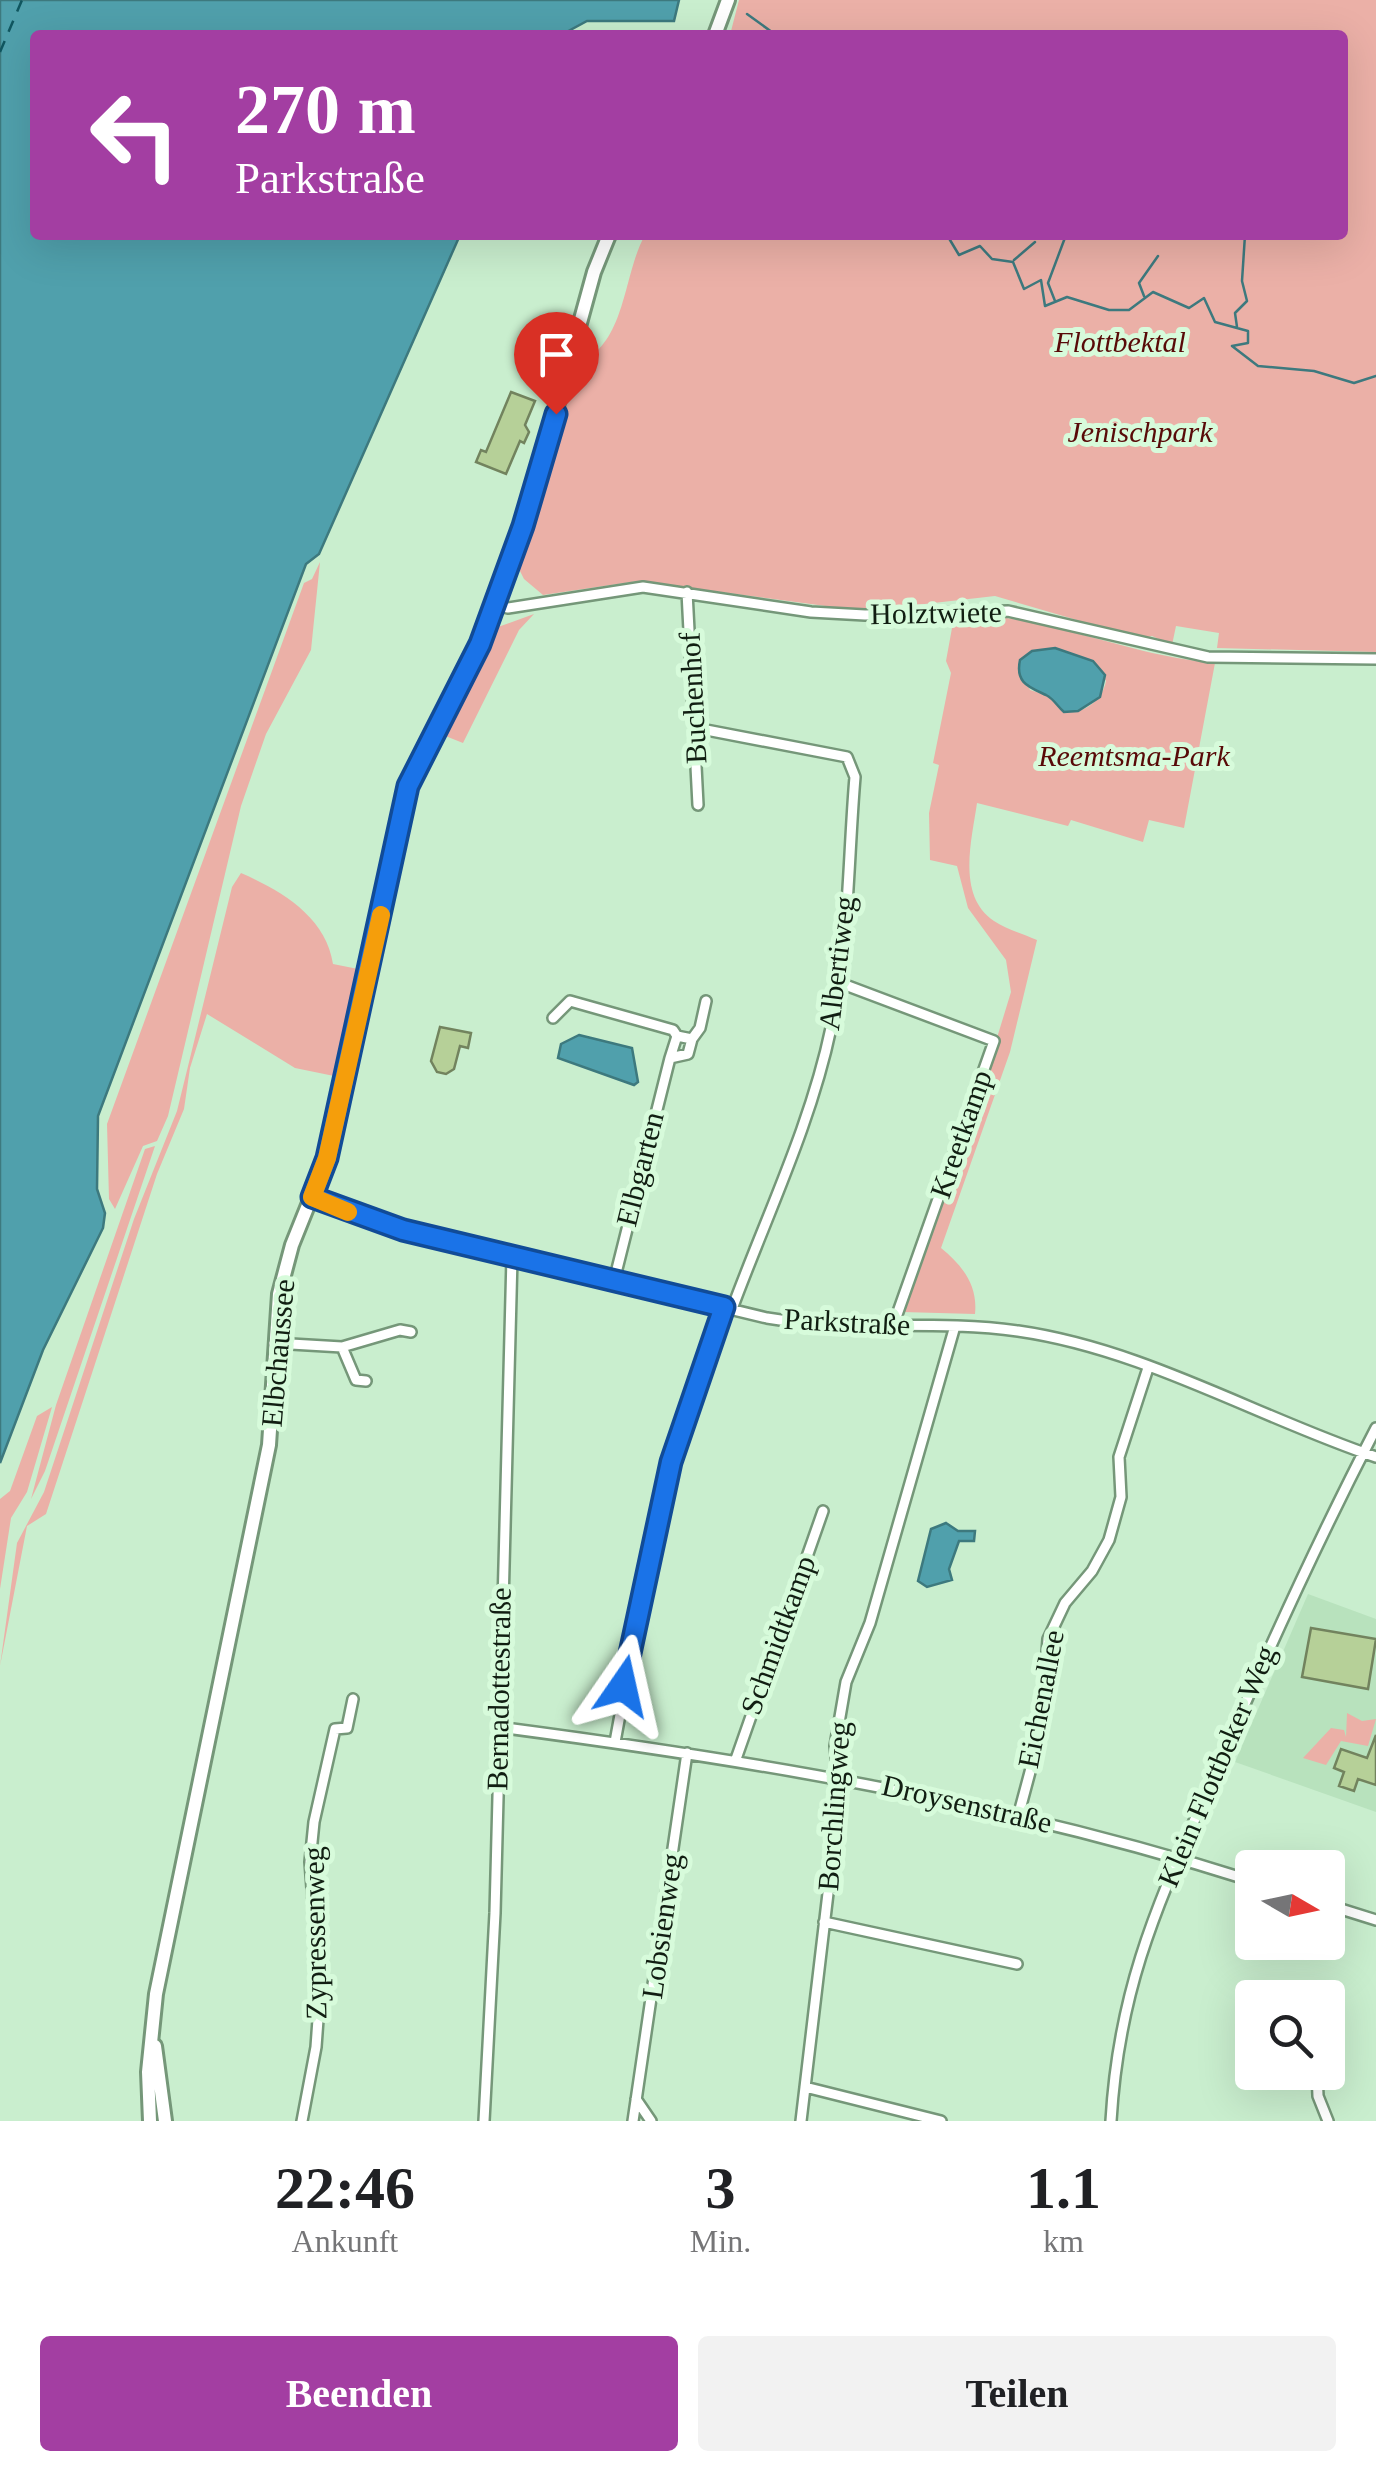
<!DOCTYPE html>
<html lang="de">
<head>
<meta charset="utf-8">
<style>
	body { margin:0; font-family:Georgia,serif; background:#f2f2f2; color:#202124; height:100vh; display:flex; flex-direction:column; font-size:38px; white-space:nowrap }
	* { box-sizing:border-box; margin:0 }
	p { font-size:32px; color:#757577 }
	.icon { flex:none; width:55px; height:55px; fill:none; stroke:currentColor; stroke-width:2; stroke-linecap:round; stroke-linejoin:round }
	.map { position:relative; height:2121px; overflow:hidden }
	.panel { display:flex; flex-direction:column; background:#fff; flex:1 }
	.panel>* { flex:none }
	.top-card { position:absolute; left:30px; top:30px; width:1318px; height:210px; border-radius:10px; box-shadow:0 10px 40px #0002; background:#a33ea2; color:#fff; overflow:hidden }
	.needle { width:65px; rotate:99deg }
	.buttons { position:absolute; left:1235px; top:1850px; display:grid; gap:20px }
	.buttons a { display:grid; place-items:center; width:110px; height:110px; border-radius:10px; background:#fff; box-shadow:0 10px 40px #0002; font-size:50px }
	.pin { position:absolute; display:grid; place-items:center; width:85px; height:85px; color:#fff; margin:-102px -42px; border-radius:50% 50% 50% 0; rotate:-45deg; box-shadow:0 0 10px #0007 }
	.pin .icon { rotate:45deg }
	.me { position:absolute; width:110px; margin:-55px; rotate:11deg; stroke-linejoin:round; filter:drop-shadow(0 0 8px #0008) }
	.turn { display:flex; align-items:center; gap:35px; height:210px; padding:0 40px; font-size:45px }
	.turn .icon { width:130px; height:130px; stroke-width:2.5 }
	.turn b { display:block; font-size:70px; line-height:85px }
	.eta { display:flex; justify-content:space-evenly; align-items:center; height:170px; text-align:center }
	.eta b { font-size:60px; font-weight:700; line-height:70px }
	.primary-button { display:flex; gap:20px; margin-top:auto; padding:20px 40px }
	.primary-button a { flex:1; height:115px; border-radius:10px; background:#a33ea2; color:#fff; font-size:40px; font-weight:700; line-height:115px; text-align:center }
	.primary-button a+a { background:#f2f2f2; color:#202124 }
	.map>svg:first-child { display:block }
	.built { fill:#b8e2bd }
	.green { fill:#ebb0a7; fill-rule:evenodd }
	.water { fill:#50a0ac; stroke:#3d797e; stroke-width:2.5 }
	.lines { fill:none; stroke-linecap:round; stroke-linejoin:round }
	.stream { stroke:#3d797e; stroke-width:2.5 }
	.ferry { stroke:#10565f; stroke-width:2.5; stroke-dasharray:12 10; stroke-linecap:butt }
	.building { fill:#b6d098; stroke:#72835e; stroke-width:2.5 }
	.street-casing { stroke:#759779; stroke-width:14 }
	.secondary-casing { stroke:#759779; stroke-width:18 }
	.street { stroke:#fff; stroke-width:9 }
	.secondary { stroke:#fff; stroke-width:12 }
	.route-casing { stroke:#114b97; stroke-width:25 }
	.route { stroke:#1a73e8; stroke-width:18 }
	.slow { stroke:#f59e0b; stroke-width:18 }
	.labels { text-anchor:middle; stroke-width:10; stroke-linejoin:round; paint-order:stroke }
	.park-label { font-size:30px; font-style:italic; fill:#580a08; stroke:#d7fbdb }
	.street-label { font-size:30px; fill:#111e12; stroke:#d7fbdb }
</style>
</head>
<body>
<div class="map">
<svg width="1376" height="2121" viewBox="0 0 1376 2121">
	<rect width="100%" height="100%" fill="#c9eece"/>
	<path class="built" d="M1308,1594L1376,1619V1812L1235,1762Z"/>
	<path class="green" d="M739,0H1376V652L1217,648L1219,633L1176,626L1172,645L1152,636L1142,639L995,596L863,611L638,581L543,595L524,579L517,565L576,364C627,345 622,276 645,235H1342V35H730Z
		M320,562L311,650L266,734L241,806L168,1116L157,1141L143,1146L115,1209L109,1199L107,1124L304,583L312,579Z
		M534,614L519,630L463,743L443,735L498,627Z
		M977,615C1059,620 1134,657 1215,663L1184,828L1149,820L1143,842L1071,820L1068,826L977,803C972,839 956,896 994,921C1006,929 1023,934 1037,940L1010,1052L941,1248C962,1265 978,1285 975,1314L902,1312L977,1103L1011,992L1006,960L968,908L957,866L930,860L929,813L939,765L933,763L951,673L946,661L954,617ZM1055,648L1093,661L1106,681C1102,701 1084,714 1064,712L1052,697L1030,690L1018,665L1037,650Z
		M241,873C282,891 326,917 333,964L358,969L334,1076L295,1068L207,1014L190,1068L184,1109L157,1174L46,1514L27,1526L0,1666L17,1543L44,1492L134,1219L177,1111L232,887Z
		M155,1146L45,1471L31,1499L56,1405L145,1149Z
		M52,1407L27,1492L11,1518L0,1589V1499L10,1491L37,1416Z
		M1347,1713L1362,1721L1376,1719L1368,1746L1341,1741L1326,1765L1303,1758L1331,1728L1344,1730L1346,1737Z"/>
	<path class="water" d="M0,0H679L674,21H587L561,35H35V235H460L319,554L306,564L98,1116L97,1189L105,1213L103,1228L43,1350L0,1463Z
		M1055,648L1093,661L1105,675L1100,697L1078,711L1064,712C1057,706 1054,699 1046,695C1029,687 1015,683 1020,660L1032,651Z
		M579,1035L632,1048L638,1082L634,1085L558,1058L561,1044Z
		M946,1523L958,1531H975L974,1541H959L949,1569L952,1580L927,1587L918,1581L931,1529Z"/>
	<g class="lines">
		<path class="stream" d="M747,14L776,35
			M947,235L959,255L980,246L992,259L1013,262L1024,289L1041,280L1045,306L1067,297L1109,310H1129L1153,292L1189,308L1204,298L1215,322L1248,331V343L1232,346L1258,366L1314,371L1354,383L1376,376
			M1014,260L1035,242
			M1144,296L1139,283L1158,256
			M1055,301L1048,283L1066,235
			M1237,327L1235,313L1247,301L1242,281L1245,235"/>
		<path class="ferry" d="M0,52L22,0"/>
	</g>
	<path class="building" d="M511,392L535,401L525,425L529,432L524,443L520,441L506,474L476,462L481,450L486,452Z
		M440,1027L471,1033L468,1048L460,1046L454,1069L446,1074L437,1072L431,1061Z
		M1311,1628L1376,1639L1368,1689L1302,1677Z
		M1376,1735V1785L1358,1779L1354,1791L1339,1786L1344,1772L1334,1768L1341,1749L1367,1758Z"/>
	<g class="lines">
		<g class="street-casing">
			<path id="street" d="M687,592L698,805
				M495,605L508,608L643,587L811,612L865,615L1008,611L1208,657L1376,659
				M696,728L847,757L855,777C848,860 849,946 831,1028C811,1124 766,1217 732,1309
				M840,983L994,1041L893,1326
				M553,1018L570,1001L673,1030L677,1036
				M692,1039L700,1028L706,1001
				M312,1197L398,1229L767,1318C850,1332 934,1319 1018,1331C1144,1349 1257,1417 1376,1457
				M614,1281L670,1058L688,1054L692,1039L677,1036L670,1058
				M274,1343L342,1347L400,1330L411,1332
				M342,1347L356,1380L366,1381
				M498,1727C757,1761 1003,1802 1252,1881
				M615,1742L657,1514L723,1307
				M736,1759L823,1511
				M1019,1813L1041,1731L1048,1639L1065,1603L1092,1571L1109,1540L1121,1497L1119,1457L1148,1368
				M1328,1905L1376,1920
				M824,1922L1017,1964
				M1317,2072L1318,2096L1328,2121
				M805,2087L941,2121
				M636,2099L651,2121
				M302,2121L316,2047L320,1992L310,1862L314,1822L335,1729L347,1728L353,1699
				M484,2121L495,1913L512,1257
				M633,2121L687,1753
				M801,2121L840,1792L835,1746L846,1682L870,1623L955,1326
				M1111,2121C1119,1982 1161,1898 1215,1773C1265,1656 1317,1542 1376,1428"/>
		</g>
		<g class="secondary-casing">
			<path id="secondary" d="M715,35L728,0
				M155,2046L165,2121
				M150,2121L148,2072L156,1994L269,1445L279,1294L292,1245L327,1158L403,801L420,759L474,658L502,586L534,490L594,272L609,235"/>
		</g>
		<use href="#street" class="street"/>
		<use href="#secondary" class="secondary"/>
	</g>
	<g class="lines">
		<g class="route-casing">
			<path id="route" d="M556,414L523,526L480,644L408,786L327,1158L312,1197L403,1230L724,1307L671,1462L623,1686"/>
		</g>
		<use href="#route" class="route"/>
		<path class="slow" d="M348,1212L312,1197L327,1158L381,915"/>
	</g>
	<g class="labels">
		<g class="park-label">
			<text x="1120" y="352">Flottbektal</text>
			<text x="1140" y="442">Jenischpark</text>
			<text x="1134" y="766">Reemtsma-Park</text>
		</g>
		<g class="street-label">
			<text transform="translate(936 613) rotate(-1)" y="10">Holztwiete</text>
			<text transform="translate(693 698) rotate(-93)" y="10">Buchenhof</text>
			<text transform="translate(837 963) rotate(-83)" y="10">Albertiweg</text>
			<text transform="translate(961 1134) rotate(-71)" y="10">Kreetkamp</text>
			<text transform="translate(640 1169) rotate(-76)" y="10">Elbgarten</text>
			<text transform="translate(847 1322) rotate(3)" y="10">Parkstraße</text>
			<text transform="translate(278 1353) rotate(-85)" y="10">Elbchaussee</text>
			<text transform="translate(778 1635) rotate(-70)" y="10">Schmidtkamp</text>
			<text transform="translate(499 1689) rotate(-89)" y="10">Bernadottestraße</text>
			<text transform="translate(1041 1699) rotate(-79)" y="10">Eichenallee</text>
			<text transform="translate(1217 1766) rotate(-67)" y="10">Klein Flottbeker Weg</text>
			<text transform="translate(967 1804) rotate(13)" y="10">Droysenstraße</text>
			<text transform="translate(834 1806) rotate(-86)" y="10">Borchlingweg</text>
			<text transform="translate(662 1926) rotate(-82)" y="10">Lobsienweg</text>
			<text transform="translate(315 1933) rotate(-91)" y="10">Zypressenweg</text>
		</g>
	</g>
</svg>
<div class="buttons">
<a><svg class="needle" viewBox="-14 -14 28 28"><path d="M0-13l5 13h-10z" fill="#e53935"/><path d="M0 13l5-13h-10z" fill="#757577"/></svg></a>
<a><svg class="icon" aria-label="search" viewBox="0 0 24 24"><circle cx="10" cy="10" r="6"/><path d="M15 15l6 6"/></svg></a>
</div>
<div class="pin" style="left:556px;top:414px;background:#d93025"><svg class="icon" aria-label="arrive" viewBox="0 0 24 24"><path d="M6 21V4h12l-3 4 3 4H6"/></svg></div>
<svg class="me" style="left:623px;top:1686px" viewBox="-20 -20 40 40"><path d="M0-17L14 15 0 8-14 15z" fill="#1a73e8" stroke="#fff" stroke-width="4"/></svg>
<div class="top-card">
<div class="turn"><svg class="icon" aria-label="left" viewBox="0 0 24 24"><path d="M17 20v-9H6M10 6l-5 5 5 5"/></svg><div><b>270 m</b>Parkstraße</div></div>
</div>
</div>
<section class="panel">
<div class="eta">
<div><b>22:46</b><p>Ankunft</p></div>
<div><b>3</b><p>Min.</p></div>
<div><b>1.1</b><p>km</p></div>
</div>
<div class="primary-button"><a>Beenden</a><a>Teilen</a></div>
</section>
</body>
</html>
